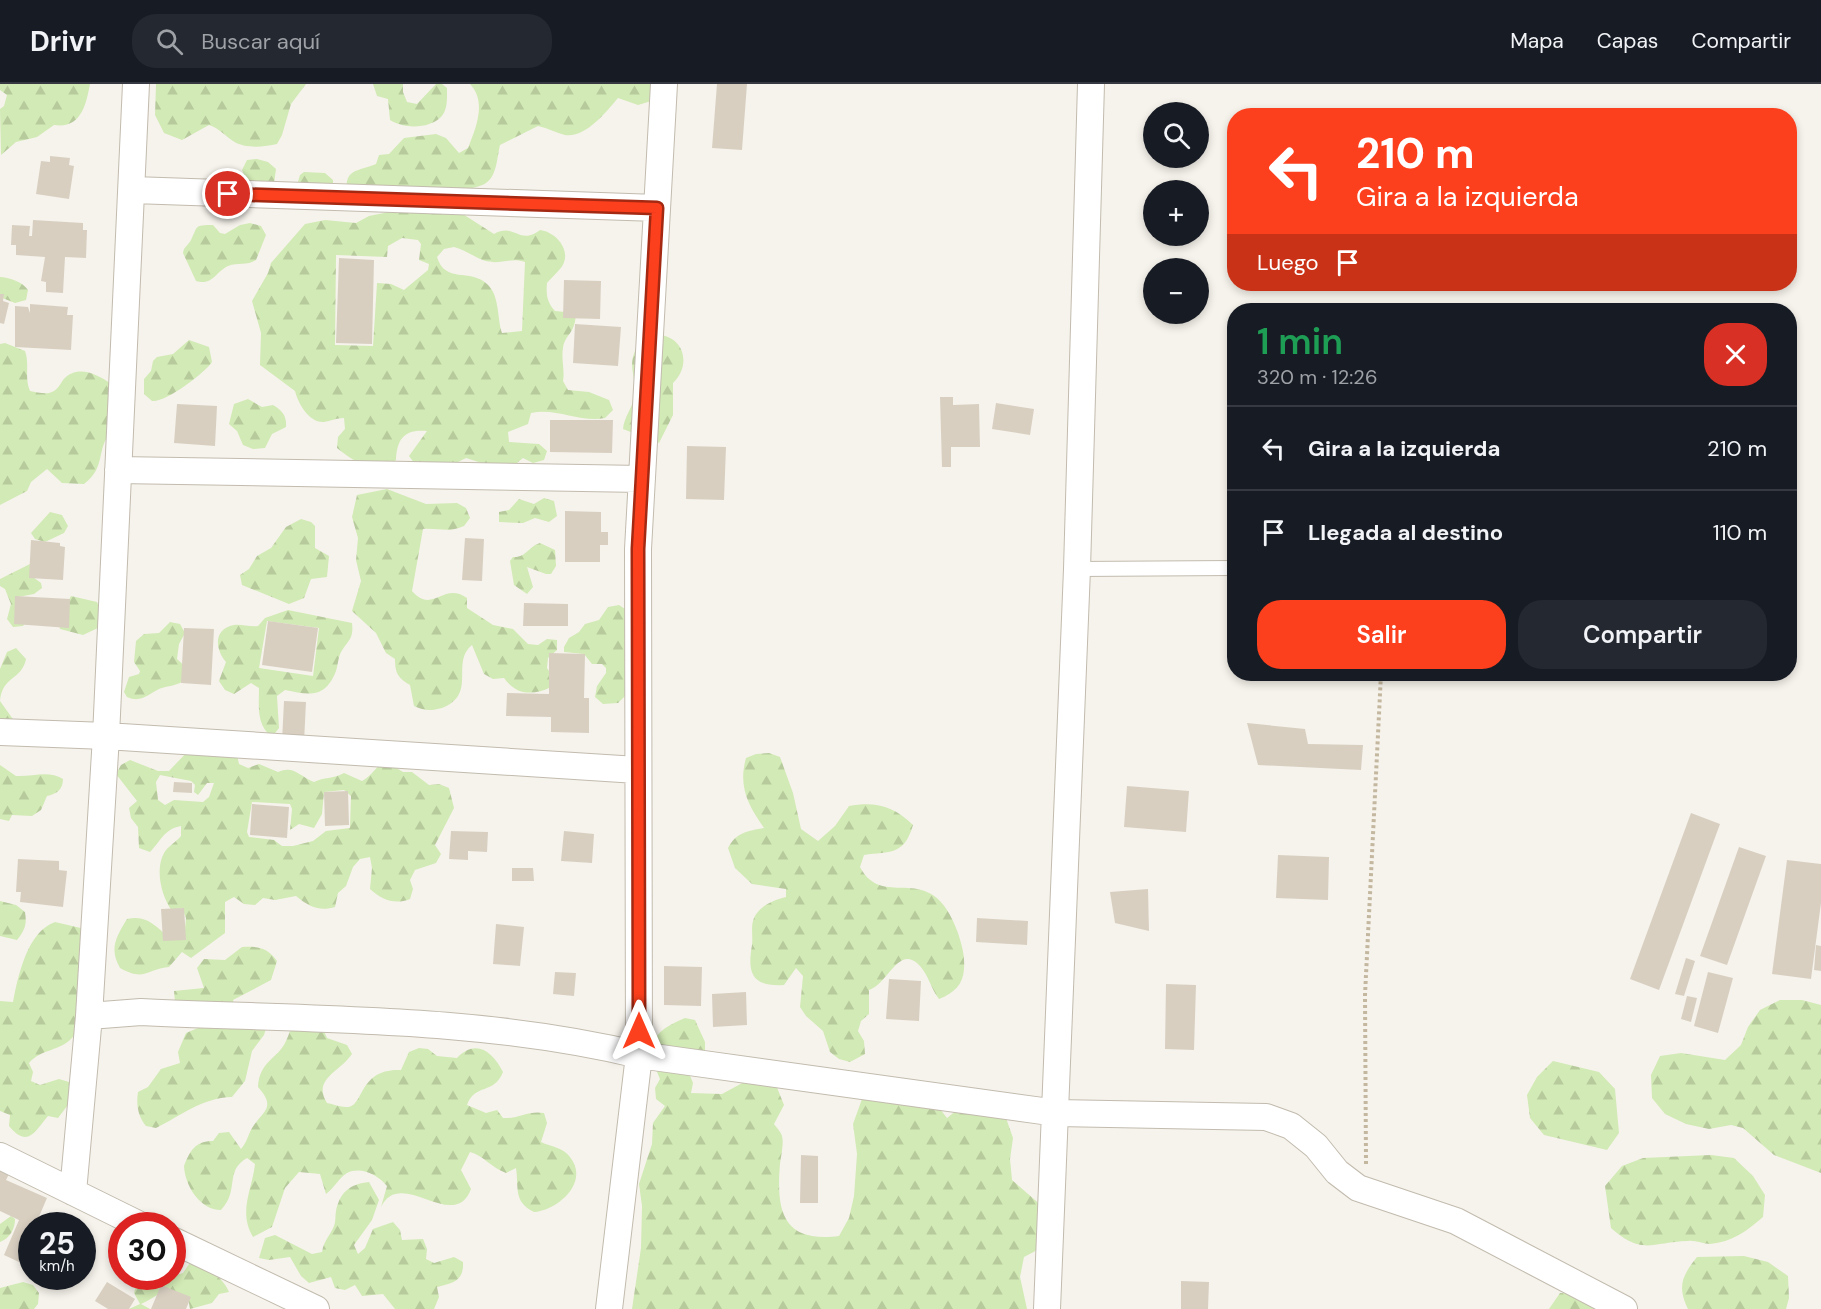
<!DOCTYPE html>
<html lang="es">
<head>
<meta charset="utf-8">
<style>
	body { margin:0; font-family:"DM Sans",sans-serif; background:#242831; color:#f1f3f6; height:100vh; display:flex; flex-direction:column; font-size:22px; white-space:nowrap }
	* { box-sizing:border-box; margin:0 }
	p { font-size:20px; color:#9ea1a6 }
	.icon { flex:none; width:33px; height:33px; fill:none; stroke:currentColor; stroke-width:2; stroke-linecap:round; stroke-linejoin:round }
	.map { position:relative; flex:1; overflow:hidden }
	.panel { position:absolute; left:1227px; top:219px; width:570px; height:378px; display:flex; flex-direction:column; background:#171b24; border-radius:24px; box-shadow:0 3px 9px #0003 }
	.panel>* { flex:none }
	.top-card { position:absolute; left:1227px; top:24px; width:570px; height:183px; border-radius:24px; box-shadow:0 3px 9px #0003; background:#fc3f1d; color:#fff; overflow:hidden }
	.controls { position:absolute; left:1143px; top:18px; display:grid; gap:12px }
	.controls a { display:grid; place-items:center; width:66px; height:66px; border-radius:50%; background:#171b24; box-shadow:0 3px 9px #0003; font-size:30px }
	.speed { position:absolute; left:18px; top:1128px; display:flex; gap:12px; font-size:30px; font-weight:700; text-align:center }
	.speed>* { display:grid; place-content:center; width:78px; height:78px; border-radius:50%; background:#171b24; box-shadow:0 3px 9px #0003; line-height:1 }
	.speed small { font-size:15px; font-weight:400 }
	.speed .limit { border:9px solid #d22; background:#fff; color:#111 }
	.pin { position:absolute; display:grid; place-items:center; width:51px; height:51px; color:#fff; margin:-26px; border:3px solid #fff; border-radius:50%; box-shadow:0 2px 6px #0007 }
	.me { position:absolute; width:66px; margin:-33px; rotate:0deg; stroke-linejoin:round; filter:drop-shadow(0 0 4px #0008) }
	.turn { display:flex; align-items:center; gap:21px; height:126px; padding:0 30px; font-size:27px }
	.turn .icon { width:78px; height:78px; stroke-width:2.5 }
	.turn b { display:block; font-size:42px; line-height:51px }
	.then { display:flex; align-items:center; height:57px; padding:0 30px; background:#0003; gap:12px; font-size:22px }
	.round { display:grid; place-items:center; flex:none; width:63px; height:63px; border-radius:24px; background:#242831 }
	.overview { display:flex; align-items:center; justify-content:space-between; height:102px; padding:0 30px }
	h1 { font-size:36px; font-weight:600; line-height:45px; color:#1e9e55 }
	.button { display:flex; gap:12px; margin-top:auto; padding:12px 30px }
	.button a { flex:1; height:69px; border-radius:24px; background:#fc3f1d; color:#fff; font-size:24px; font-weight:600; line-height:69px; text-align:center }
	.button a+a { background:#242831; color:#f1f3f6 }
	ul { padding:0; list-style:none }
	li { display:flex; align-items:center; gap:18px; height:84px; padding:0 30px; border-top:2px solid #363941 }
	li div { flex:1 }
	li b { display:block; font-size:22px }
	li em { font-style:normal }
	header { display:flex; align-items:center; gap:36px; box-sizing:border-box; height:84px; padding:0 30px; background:#171b24; border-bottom:2px solid #363941 }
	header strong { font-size:28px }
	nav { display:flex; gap:33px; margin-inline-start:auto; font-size:21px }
	.search { width:420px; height:54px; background:#242831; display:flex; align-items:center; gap:15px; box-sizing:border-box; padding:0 21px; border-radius:24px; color:#9ea1a6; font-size:22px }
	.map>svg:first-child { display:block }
	.forest { fill:url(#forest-firs); fill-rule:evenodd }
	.building { fill:#d8cfc1 }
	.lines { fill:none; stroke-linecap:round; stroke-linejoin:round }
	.lane-casing { stroke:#c2bbae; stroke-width:16 }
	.street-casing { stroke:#c2bbae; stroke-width:28 }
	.path { stroke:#c4b79f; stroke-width:4; stroke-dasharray:3 3; stroke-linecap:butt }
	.lane { stroke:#fff; stroke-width:14 }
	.street { stroke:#fff; stroke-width:26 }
	.route-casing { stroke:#a42913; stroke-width:15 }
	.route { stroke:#fc3f1d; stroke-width:10 }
</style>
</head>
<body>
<header>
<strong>Drivr</strong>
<div class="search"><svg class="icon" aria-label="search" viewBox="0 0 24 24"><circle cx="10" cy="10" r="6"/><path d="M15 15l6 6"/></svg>Buscar aquí</div>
<nav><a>Mapa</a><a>Capas</a><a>Compartir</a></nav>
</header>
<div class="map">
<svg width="1821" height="1225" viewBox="0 0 1821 1225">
	<defs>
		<pattern id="forest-firs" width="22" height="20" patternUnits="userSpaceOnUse" patternTransform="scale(1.5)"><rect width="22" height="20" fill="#d2eab5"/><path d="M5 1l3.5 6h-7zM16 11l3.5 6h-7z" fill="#b6ca9c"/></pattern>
	</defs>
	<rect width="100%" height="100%" fill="#f6f3ec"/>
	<path class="forest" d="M0,0H90C86,21 81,45 54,41L37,53L16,58L1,71L0,25L4,22L7,11L0,6Z
		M156,0H306L291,20L282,51L277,60C264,63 245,65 233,57C224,51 220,45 209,41L182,56L164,49L155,31Z
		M373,0H403V8L407,18L417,20L436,0H442L447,4C447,13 448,26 441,33C429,45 404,45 390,36L388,15L377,12Z
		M470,0H662L658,15L638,21L618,14C606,28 586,54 565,51C556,49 548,44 538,42L500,61C497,73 497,92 486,99C467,112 374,109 347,110C344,84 357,88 376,80L379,71L389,70L404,54L436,50L446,54L459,69L468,64C476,44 487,18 470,0Z
		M257,75L268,78L276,85L273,107L245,105L246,95L242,86L247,76Z
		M304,88L325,89L333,96V102L297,101L300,91Z
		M398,121L458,127L494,150C515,138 519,162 540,146C557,148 574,169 560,185C556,190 551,194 547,199C546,211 547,218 555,227L576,229C575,251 565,250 563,264C561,276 565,286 563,297L568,306L589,308L609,316L613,326L605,334C580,339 556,323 531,329L528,340L508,348L509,358L539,360L547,367L544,376L533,379L523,374L507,387L466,374L446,384L415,380L409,372L427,347C404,345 397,355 396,376C376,392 354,378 337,364L338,353L345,345L344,334C336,334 331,337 324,338C309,339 298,319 295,307L260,281L261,249L252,217L268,189L271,179L305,140L325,136L356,139L369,132L389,128ZM402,154L418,156L421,160L419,176L429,180L428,186L404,206L391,200L377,199L373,262L335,261L336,171L387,173L388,162ZM454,163C466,166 475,174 486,177C500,181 511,173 525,178L522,247L502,249C497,235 500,211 487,200C470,184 445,200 437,173L444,165Z
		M250,139L261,142L266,151L256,176C247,182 238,178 228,182C215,188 213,202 196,197L183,169C184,162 188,162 191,156C198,142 194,141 213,141L220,149L225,150L240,141Z
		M0,193C8,193 23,198 28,206L26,216L15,219L0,213Z
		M660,251C685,254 691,282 673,299V331L659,359L623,345C624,333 632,325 634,313C638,289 624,284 640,257Z
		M189,256L209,263L212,278C205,289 165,319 152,317L144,310V295L151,287L153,277L157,273L173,270Z
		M5,259L25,267C30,281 24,293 30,307C36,308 43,310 49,309C57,307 59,302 63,296C77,280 97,290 111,300L112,347C95,365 107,383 84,400L62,399L47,385L31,398L27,407L0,421V260Z
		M248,315L262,323L273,321C282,326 287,332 286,343L272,350L265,364L253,365L243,361L237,347L229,340L234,320Z
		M387,405L426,420L457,419L466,424L470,434L464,442C449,449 439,444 423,445L412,507C433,531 443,497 467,514V524L493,541L513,545L528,560L538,561L547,555L557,556V566L548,574L547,584L553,593L551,603C533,612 516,611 504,594L493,595L484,590L472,561C450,579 478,610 442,624C431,627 424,627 414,622L410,601C398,594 395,589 395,575L386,569L376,549L352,527L361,497L356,476L358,454L352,433L357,411Z
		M544,414L554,417L557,432L549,438L535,434L523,439L499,438V428L509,426L519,415L534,420Z
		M50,428L62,431L68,442L64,449L45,458L35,455L31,449Z
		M301,435L311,438L315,442V464L329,472L327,493L311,495L304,514L289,520L242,501L240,491L249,485L257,472L271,464L286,443Z
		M540,459L555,466L556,482L551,490H546L527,483L533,503L527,510L514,501L510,477L513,473C526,474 529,462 540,459Z
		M30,480L34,482L33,493L41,499L42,504L34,510L18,513L26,538L23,542L13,543L7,535L11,520L5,505L0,502V495Z
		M71,512L97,518L101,527L100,543L83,551L60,545L58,537Z
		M619,521L628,527L629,608L618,619L603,620L595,613L597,602L606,589V584L602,580H592L584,570L564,568V563L569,554L579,548L585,540L599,536L608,523Z
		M288,526L352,539C354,555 348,556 341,568C338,574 338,581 336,587C325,615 309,611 285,606L277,612L279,644L272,653C256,641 259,622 259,604L251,599L234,610L225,606L219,597L226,578C215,565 213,545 234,541C241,540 250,543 258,542L265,534ZM267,537L319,544L313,592L259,584Z
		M170,538L180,540L185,549L179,560L177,575L189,586L182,598C175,602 166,602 159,605C147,611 141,619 127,613L124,608L129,593L139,590L140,587L134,578L136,557L144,550L159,549Z
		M16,564L26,575C22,596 2,592 0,617L15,638L0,643V585L7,568Z
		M190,665L237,671L239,680L248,684L259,680L278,688C294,681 299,692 314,698C324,693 333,695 344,689L362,697C372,692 375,683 385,677L403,688H412L429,701L439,700L449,704L454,724L435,761L441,770L436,779L415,786L410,796L413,805L410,815C395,821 382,816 370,805L372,784L370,773L360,775L353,783L346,802L338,809L335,823C319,828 308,822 296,812L275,816L263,814L255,821L244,820L234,813L225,818V849L191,874L182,868L169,883C146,885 145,898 120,884C109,865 116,853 127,835C148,830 157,844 172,856L185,845L186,834L182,824L172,827C161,812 155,785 164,769C168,762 176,758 181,752V742C164,745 161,757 150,768L139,764L138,743L131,734L129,724L137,717L116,690L121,681L130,676L158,687H169ZM160,691L191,697L195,701L194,708L198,711L207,699H214L209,713L203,718L174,716L165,721L158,716L156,698ZM344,706L351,712L350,744L326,747L313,757L293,762H282L274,756L249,753L247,748L252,718L290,720L292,725L290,746L299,740L314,744L322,730L324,708Z
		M769,669L780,673L793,709L801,745L818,757L835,742L849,722C875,717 894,722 913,741C904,772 890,767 864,771L860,783C884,829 931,771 958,849C962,862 965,871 964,885C963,901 954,909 939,915C931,905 929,892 920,882C899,859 889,899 869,906V930L861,937L858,947L864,957L865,970L850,978L839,975L830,968L823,947L806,932L800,923L803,892L796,884L784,901C752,903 747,889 752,861C753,853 751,844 753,837C757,823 773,816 786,813V805L752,800L735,784L728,764C736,748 748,747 764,744C748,721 738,703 746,674L756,670Z
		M0,681L16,692C32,693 49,686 63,695C63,706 56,710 47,712L41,726L32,732L12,731L9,737L0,735Z
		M0,817L16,821L25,828C27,840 25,846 17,856L0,852Z
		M55,838L85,845C83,867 86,940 72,954C60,967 41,965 29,979L33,988L31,997L40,1001L59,995L69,998L74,1007L71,1017L58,1034L48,1032C35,1047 28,1065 9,1042L10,1031L0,1027V917L13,918C18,892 27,848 55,838Z
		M242,863C258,862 268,864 277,877L271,896L233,916L235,927L267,941L264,951L252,967L245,997L232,1013C202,1014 182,1031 156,1044L146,1042C138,1032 136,1021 138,1008L148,1003L161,985L180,979L178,968L186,949L205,941L175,918L174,907L204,904L197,884L204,875L225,876Z
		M1780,916H1802L1821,921V1089L1774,1071L1743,1044L1731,1041L1709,1045L1686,1040L1665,1030L1652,1014L1651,991L1660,972L1681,969L1725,976L1741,961L1748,943L1760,926Z
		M685,934L695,936L705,958V968L689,989L693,999L691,1009L722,1010L759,990L776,1001L784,1021L774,1040C776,1043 781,1048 782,1052C784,1059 781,1072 780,1080C776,1128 783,1159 839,1152L849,1134L854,1112L857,1070L853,1040L862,1015L930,1012L947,1034L962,1022L1006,1034L1013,1054L1010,1075L1012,1096L1043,1123V1163L1024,1173L1020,1193L1027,1225H632L641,1164L642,1122L639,1100L652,1060L653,1039L665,1022L656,1015L655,1004L660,995C645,961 651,948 685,934Z
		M294,939L323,945L327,954L347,961L352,970C340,988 312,995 327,1019C333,1020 340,1023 346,1023C365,1024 357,984 401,986L409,968L419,964L428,965L437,972L457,974C476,954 493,968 503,988C494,1011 475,999 467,1021L486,1029L497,1026L503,1034C518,1035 529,1026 544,1029L547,1039L541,1058C551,1063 563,1063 570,1073C590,1098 558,1126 534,1128C513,1118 519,1103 516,1084L506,1089C492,1084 484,1072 470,1068L461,1086L471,1105C454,1150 401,1082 381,1123L387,1102C378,1091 361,1082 347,1089C339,1094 334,1104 326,1110L320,1090L299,1088L285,1104L272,1143L253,1153C238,1128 252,1106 255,1080L247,1074C224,1087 240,1106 221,1126C200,1126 185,1102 184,1082C190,1067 195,1057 213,1057L219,1049L229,1048L241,1065C246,1059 247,1055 250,1048C259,1028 279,1026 258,1003C259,977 278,975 286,957C289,951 290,945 294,939Z
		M1553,977L1599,988L1615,1005L1619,1049L1607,1066L1544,1051L1530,1034L1527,1011L1537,993Z
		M1711,1071L1734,1074L1753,1092L1765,1111L1763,1133C1747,1147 1732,1158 1710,1160C1703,1160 1695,1156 1688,1157C1651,1158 1643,1172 1611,1144L1605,1102L1622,1082L1643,1074Z
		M369,1098L379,1116L372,1136L354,1161L358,1170L365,1164L373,1145L393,1138L400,1146L402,1156L423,1155L427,1165L426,1175L434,1179L454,1173L463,1178C464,1197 453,1199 437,1203L439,1213L434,1225H395L383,1210L362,1212L355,1201L345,1206L335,1204L331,1193L309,1199L301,1192L290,1173L269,1176L259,1174L265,1154L275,1151L312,1170L322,1168C324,1156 330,1152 334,1142C336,1137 335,1132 336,1127C340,1108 350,1100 369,1098Z
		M11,1132L15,1135C15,1145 10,1154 0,1158V1140Z
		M121,1156V1187L111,1180L115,1160Z
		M173,1171V1192L183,1189L189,1180C205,1181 223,1193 229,1208L219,1210L212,1219L190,1225L188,1214C159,1203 166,1208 141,1220L150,1225H129L140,1220L134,1209L137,1198L133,1193L172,1192Z
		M1744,1172L1768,1178L1788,1192L1789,1214L1786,1225H1688C1677,1202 1682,1192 1697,1173Z
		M23,1198L33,1201L39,1209L38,1220L34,1225H0V1204Z
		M1560,1209L1585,1210L1616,1225H1549Z"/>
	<path class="building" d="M717,0H747L742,66L712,64Z
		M50,72L70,74L69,81L74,82L69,115L36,110L41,77L50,78Z
		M33,136L83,139V146H87L86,174L65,173L63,209L46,208V198L41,197L45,173L16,171V161H11L12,141L30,142L29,152H32Z
		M339,174L374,176L372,260L336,259Z
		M564,196L601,197L600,235L563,234Z
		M0,210H4L3,217L9,219L4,240L0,239Z
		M30,220L68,223L67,231H73L71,266L15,263V222L28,223L30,229Z
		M575,240L621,243L618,282L573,279Z
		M940,313H953V321L979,320L980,363H951V383H942Z
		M996,319L1034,325L1030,351L992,345Z
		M177,320L217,322L215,362L174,359Z
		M550,336H613L612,369L550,368Z
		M687,362L726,363L724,416L686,415Z
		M565,427L601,428V448H608V461H600V478H565Z
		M465,454L484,455L482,497L462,496Z
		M31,456L60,459V462L65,463L63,496L29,494Z
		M15,512L70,515L69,544L14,540Z
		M524,519L568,520V542H523Z
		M268,537L318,544L312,588L262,581Z
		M184,544L214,545L211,601L181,599Z
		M549,569L585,570L584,614H589V649L551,648V633L506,632L507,609L549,610Z
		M284,617L306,618L304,658L282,657Z
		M1247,639L1305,645L1308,660L1363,661L1361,686L1258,681Z
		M174,698L192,699V709L173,708Z
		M1127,702L1189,707L1186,748L1124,743Z
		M348,707L349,741L325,742L324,708Z
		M252,720L289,723L287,754L250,751Z
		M1691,729L1720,740L1659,906L1630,895Z
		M451,747L488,748L487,768L468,767V776L449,775Z
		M564,747L594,750L592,779L561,777Z
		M1739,763L1766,772L1727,881L1700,872Z
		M1278,771L1329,773L1328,816L1276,814Z
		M18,775L59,777V786L67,787L63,823L20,818L21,808H16Z
		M1787,776L1821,780V819L1811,895L1772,890Z
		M512,784H533L534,797H512Z
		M1148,805L1149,847L1115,839L1110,808Z
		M184,824L186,856L163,857L161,825Z
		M977,834L1028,837L1027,861L976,858Z
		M496,840L524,843L520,882L493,880Z
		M1816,861L1821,862V887L1814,886Z
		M1686,874L1695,877L1684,912L1675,910Z
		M664,882L702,883L701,922L664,921Z
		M555,888L576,889L574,912L553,910Z
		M1708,888L1733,894L1718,949L1694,942Z
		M889,895L921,897L919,937L886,935Z
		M1166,900L1196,901L1194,966L1165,965Z
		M746,908L747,941L713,943L712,910Z
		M1687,912L1697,914L1691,938L1681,935Z
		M801,1071L818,1072V1119H800Z
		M0,1081L11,1086L6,1096L47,1114L35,1142H32V1149L19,1178L4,1171L19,1136L0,1127Z
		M1181,1197L1209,1198L1208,1225H1181Z
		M107,1198L135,1215L129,1225H108L95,1217Z
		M161,1201L191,1213L186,1225H151Z"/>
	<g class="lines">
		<g class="lane-casing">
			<path id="lane" d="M1077,485L1234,484"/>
		</g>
		<g class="street-casing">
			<path id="street" d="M133,106L657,124
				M118,386L642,395
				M0,648L106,652L637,686
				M89,932L141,928C307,936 477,932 639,971L1057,1029L1266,1033L1291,1042L1316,1062L1337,1088L1358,1104L1456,1137L1624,1225
				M0,1072L142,1142
				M73,1108L89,932L106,652L136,0
				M172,1156L316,1225
				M609,1225L639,971L638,465L664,0
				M1047,1225L1077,485L1091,0"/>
		</g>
		<path class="path" d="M1366,1080L1365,911L1381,590"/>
		<use href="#lane" class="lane"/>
		<use href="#street" class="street"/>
	</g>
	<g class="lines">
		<g class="route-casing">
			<path id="route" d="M228,110L657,124L638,465L639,947"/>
		</g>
		<use href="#route" class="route"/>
	</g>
</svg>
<div class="controls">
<a><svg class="icon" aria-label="search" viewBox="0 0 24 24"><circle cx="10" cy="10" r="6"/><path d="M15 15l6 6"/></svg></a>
<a>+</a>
<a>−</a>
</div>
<div class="speed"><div>25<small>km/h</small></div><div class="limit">30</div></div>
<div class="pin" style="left:228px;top:110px;background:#d93025"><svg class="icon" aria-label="arrive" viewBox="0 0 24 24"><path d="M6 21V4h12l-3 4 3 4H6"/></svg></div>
<svg class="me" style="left:639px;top:947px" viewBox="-20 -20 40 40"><path d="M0-17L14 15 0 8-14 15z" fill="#fc3f1d" stroke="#fff" stroke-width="4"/></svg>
<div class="top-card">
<div class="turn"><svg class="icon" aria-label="left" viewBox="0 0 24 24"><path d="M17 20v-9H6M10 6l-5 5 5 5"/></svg><div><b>210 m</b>Gira a la izquierda</div></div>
<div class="then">Luego<svg class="icon" aria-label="arrive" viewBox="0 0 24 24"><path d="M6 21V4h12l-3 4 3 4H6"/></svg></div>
</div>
<section class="panel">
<div class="overview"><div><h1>1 min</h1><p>320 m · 12:26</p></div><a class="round" style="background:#d93025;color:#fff"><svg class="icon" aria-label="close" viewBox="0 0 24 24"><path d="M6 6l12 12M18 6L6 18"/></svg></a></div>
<ul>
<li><svg class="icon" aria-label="left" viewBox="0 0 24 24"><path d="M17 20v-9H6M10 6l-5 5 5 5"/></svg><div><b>Gira a la izquierda</b></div><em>210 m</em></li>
<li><svg class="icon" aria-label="arrive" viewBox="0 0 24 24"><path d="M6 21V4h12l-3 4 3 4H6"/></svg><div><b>Llegada al destino</b></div><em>110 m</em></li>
</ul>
<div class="button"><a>Salir</a><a>Compartir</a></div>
</section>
</div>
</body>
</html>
